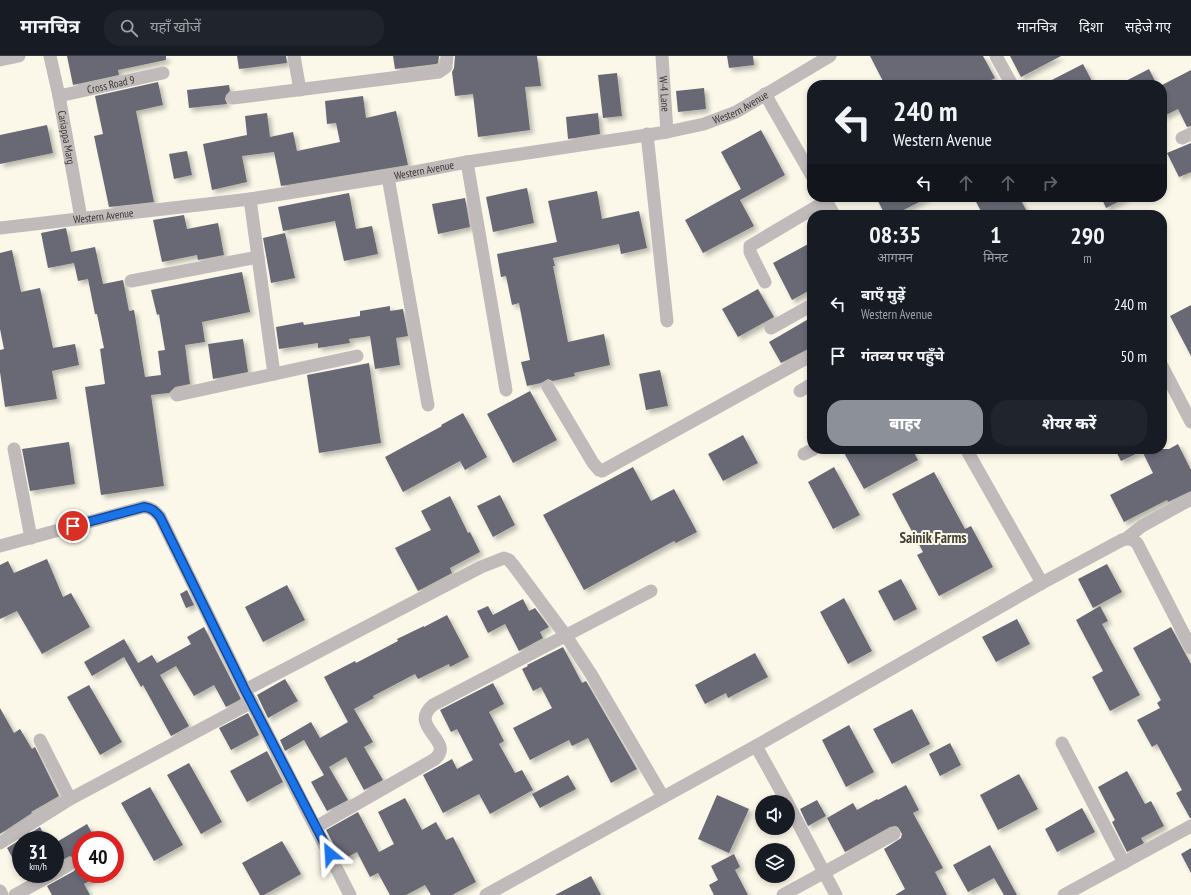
<!DOCTYPE html>
<html lang="hi">
<head>
<meta charset="utf-8">
<style>
	body { margin:0; font-family:"PT Sans Narrow","Noto Sans Devanagari",sans-serif; background:#20242c; color:#f1f3f6; height:100vh; display:flex; flex-direction:column; font-size:15px; white-space:nowrap }
	* { box-sizing:border-box; margin:0 }
	p { font-size:13px; color:#9ea1a6 }
	.icon { flex:none; width:22px; height:22px; fill:none; stroke:currentColor; stroke-width:2; stroke-linecap:round; stroke-linejoin:round }
	.map { position:relative; flex:1; overflow:hidden }
	.sheet { position:absolute; left:807px; top:154px; width:360px; height:244px; display:flex; flex-direction:column; background:#171b24; border-radius:16px; box-shadow:0 2px 6px #0003 }
	.sheet>* { flex:none }
	.guide { position:absolute; left:807px; top:24px; width:360px; height:122px; border-radius:16px; box-shadow:0 2px 6px #0003; background:#171b24; color:#f1f3f6; overflow:hidden }
	.controls { position:absolute; left:755px; top:739px; display:grid; gap:8px }
	.controls a { display:grid; place-items:center; width:40px; height:40px; border-radius:50%; background:#171b24; box-shadow:0 2px 6px #0003; font-size:20px }
	.speed { position:absolute; left:12px; top:775px; display:flex; gap:8px; font-size:20px; font-weight:700; text-align:center }
	.speed>* { display:grid; place-content:center; width:52px; height:52px; border-radius:50%; background:#171b24; box-shadow:0 2px 6px #0003; line-height:1 }
	.speed small { font-size:10px; font-weight:400 }
	.speed .limit { border:6px solid #d22; background:#fff; color:#111 }
	.pin { position:absolute; display:grid; place-items:center; width:34px; height:34px; color:#fff; margin:-17px; border:2px solid #fff; border-radius:50%; box-shadow:0 1px 4px #0007 }
	.me { position:absolute; width:44px; margin:-22px; rotate:333deg; stroke-linejoin:round; filter:drop-shadow(0 0 3px #0008) }
	.turn { display:flex; align-items:center; gap:14px; height:84px; padding:0 20px; font-size:18px }
	.turn .icon { width:52px; height:52px; stroke-width:2.5 }
	.turn b { display:block; font-size:28px; line-height:34px }
	.lanes { display:flex; align-items:center; height:38px; padding:0 20px; background:#0003; justify-content:center; gap:20px; direction:ltr }
	.lanes .off { opacity:.35 }
	.eta { display:flex; justify-content:space-evenly; align-items:center; height:68px; text-align:center }
	.eta b { font-size:24px; font-weight:800; line-height:28px }
	.button { display:flex; gap:8px; margin-top:auto; padding:8px 20px }
	.button a { flex:1; height:46px; border-radius:16px; background:#8c9099; color:#fff; font-size:16px; font-weight:800; line-height:46px; text-align:center }
	.button a+a { background:#20242c; color:#f1f3f6 }
	ul { padding:0; list-style:none }
	li { display:flex; align-items:center; gap:12px; height:52px; padding:0 20px }
	li div { flex:1 }
	li b { display:block; font-size:15px }
	li em { font-style:normal }
	header { display:flex; align-items:center; gap:24px; box-sizing:border-box; height:56px; padding:0 20px; background:#171b24; border-bottom:1px solid #363941 }
	header strong { font-size:19px }
	nav { display:flex; gap:22px; margin-inline-start:auto; font-size:14px }
	.search { width:280px; height:36px; background:#20242c; display:flex; align-items:center; gap:10px; box-sizing:border-box; padding:0 14px; border-radius:16px; color:#9ea1a6; font-size:15px }
	.map>svg:first-child { display:block }
	.building { fill:#686974; filter:url(#shadow) }
	.lines { fill:none; stroke-linecap:round; stroke-linejoin:round }
	.minor { stroke:#c1baba; stroke-width:13 }
	.route-casing { stroke:#114b97; stroke-width:10 }
	.route { stroke:#1a73e8; stroke-width:7 }
	.labels { text-anchor:middle; stroke-width:4; stroke-linejoin:round; paint-order:stroke }
	.street-label { font-size:11px; fill:#3a3833; stroke:#fbf8ea }
	.district-label { font-size:15px; font-weight:bold; fill:#444137; stroke:#fbf8ea }
</style>
</head>
<body>
<header>
<strong>मानचित्र</strong>
<div class="search"><svg class="icon" aria-label="search" viewBox="0 0 24 24"><circle cx="10" cy="10" r="6"/><path d="M15 15l6 6"/></svg>यहाँ खोजें</div>
<nav><a>मानचित्र</a><a>दिशा</a><a>सहेजे गए</a></nav>
</header>
<div class="map">
<svg width="1191" height="839" viewBox="0 0 1191 839">
	<defs>
		<filter id="shadow"><feDropShadow dx="3.5" dy="3.5" stdDeviation="2" flood-color="#0004"/></filter>
	</defs>
	<rect width="100%" height="100%" fill="#fbf8ea"/>
	<path class="building" d="M67,0H166V4L118,14L119,19L73,29Z
		M237,0H286L287,7L239,13Z
		M393,0H439L438,7L436,8L395,13Z
		M455,0H537L541,30L525,31L530,74L478,81L473,38L455,40L452,16L454,12Z
		M727,0H753L754,9L729,12Z
		M870,0H983L995,22L981,29H885Z
		M1010,0H1061L1021,21Z
		M1083,8L1094,29H1042Z
		M1149,13L1157,29H1118Z
		M1191,14V70L1187,71L1178,53L1162,61V29Z
		M617,17L622,60L603,62L598,19Z
		M158,26L163,49L136,55L154,146L109,151L94,80L103,78L95,40Z
		M229,29L230,35L226,39L225,43L227,48L189,52L187,34Z
		M704,32L706,53L678,56L676,35Z
		M363,40L366,62L396,55L408,109L281,130L274,96L242,100L247,126L212,134L203,88L247,79L245,60L267,57L270,81L293,76L297,95L340,86L336,67L327,68L325,45Z
		M598,57L600,78L568,83L566,61Z
		M47,69L53,97L0,108V79Z
		M761,74L785,119L740,144L754,170L703,197L685,164L741,133L721,96Z
		M1191,87V116L1179,121L1167,97Z
		M187,95L192,119L174,123L169,98Z
		M527,132L534,167L493,176L486,141Z
		M597,135L602,163L639,155L647,192L621,198L619,188L553,202L555,210H553L568,286L604,278L610,309L574,317L575,320L553,325L548,323L541,327L527,330L521,306L530,304L519,247L512,249L506,220L501,221L497,198L557,186L548,145Z
		M349,137L356,173L372,170L378,198L344,205L335,165L283,175L278,151Z
		M876,141H929L894,159H885Z
		M982,141H1019L1029,159H983L975,144Z
		M1101,141H1128L1106,152Z
		M465,142L470,171L438,178L432,148Z
		M184,159L187,173L218,167L224,199L198,204L197,199L162,206L153,164Z
		M66,172L71,196L95,191L103,228L123,224L129,255L134,254L145,321L161,319L158,295L165,294L159,258L157,259L151,234L242,216L250,256L202,266L205,286L185,289L190,328L175,331L169,337L151,339L164,430L101,439L85,331L105,328L100,293L104,292L97,258H95L88,223L78,225L74,207L48,212L41,177Z
		M285,177L295,222L271,227L263,182Z
		M812,186V233L792,244L773,207Z
		M12,194L21,236L40,232L53,292L75,288L79,309L52,315L57,343L5,351L0,316V294L4,293L0,273V197Z
		M758,233L774,261L738,281L722,253Z
		M1191,249V300L1170,260Z
		M390,250V255L403,253L408,280L396,282L400,309L375,313L370,280L349,283L350,287L318,292V287L279,293L276,271L303,266L304,269L360,260V255Z
		M812,261V291L781,307L769,286Z
		M243,283L248,316L213,323L208,288Z
		M369,307L381,387L319,397L307,319Z
		M660,314L668,350L646,354L639,318Z
		M530,335L557,384L513,407L487,358Z
		M463,357L487,401L465,414L460,405L403,436L385,401L442,370L441,369Z
		M743,379L758,407L723,425L708,398Z
		M69,386L75,428L30,435L22,393Z
		M1178,388L1191,414V435L1168,446L1167,444L1124,466L1110,439L1153,417L1142,395L1121,405L1115,393H1169Z
		M842,393H912L918,404L864,433Z
		M633,411L651,445L674,433L697,476L676,487L674,485L584,534L543,459Z
		M834,411L860,459L833,473L808,426Z
		M934,416L965,473L971,470L993,511L939,540L917,499L923,496L892,438Z
		M500,439L515,469L493,481L477,450Z
		M450,440L468,477L470,476L480,496L450,512L452,517L418,535L395,492L431,474L421,455Z
		M47,503L63,541L71,537L90,571L42,598L17,555L0,563V509L8,505L14,517Z
		M1107,508L1122,536L1093,552L1078,523Z
		M901,523L917,553L894,565L878,535Z
		M287,529L305,564L263,586L245,551Z
		M187,534L194,549L186,552L180,538Z
		M844,542L872,595L848,608L820,556Z
		M523,543L529,555L535,552L549,571L540,576L543,582L519,595L505,568L488,577L477,555L488,550L493,559Z
		M1100,550L1108,565L1102,568L1140,639L1110,655L1092,621L1103,615L1076,564Z
		M447,559L469,601L450,611L449,608L418,623L415,618L373,640L374,642L354,653L373,686L364,691L383,724L364,734L346,701L329,711L348,744L327,755L311,726L324,719L304,684L285,695L280,684L311,666L320,682L348,666L324,621L355,605L356,607L398,585L397,583L424,570V571Z
		M1017,563L1030,588L996,606L982,581Z
		M204,571L241,643L226,651L214,629L194,640L176,610L160,619L189,670L171,680L143,629L141,631L124,601L92,620L84,606L124,583L138,607L152,599L157,607L191,588L187,581Z
		M1171,571L1191,608V762H1190L1176,737L1182,734L1157,688L1152,691L1137,664L1160,652L1157,647L1161,644L1133,592Z
		M563,591L582,627L586,625L637,713L611,727L588,682L572,690L569,684L530,704L513,672L552,652L541,631L533,635L522,613L528,610L527,609Z
		M755,597L768,621L728,642L726,637L705,648L695,629Z
		M285,623L298,645L268,662L257,639Z
		M493,627L504,648L489,656L504,685L499,688L515,717L522,714L533,734L490,758L479,738L443,757L423,719L452,703L457,713L473,704L457,673L451,676L440,654Z
		M89,629L122,686L100,699L67,641Z
		M0,652L14,677L20,673L32,693L35,691L59,740L31,756L32,757L0,778Z
		M912,653L930,688L892,708L873,673Z
		M248,657L259,679L231,694L219,672Z
		M849,669L874,716L846,731L822,684Z
		M950,687L961,709L940,720L929,698Z
		M267,695L283,726L247,746L230,715Z
		M189,707L222,766L201,778L167,719Z
		M1127,715L1145,748L1151,745L1164,770L1141,782L1144,787L1127,796L1112,766L1115,764L1098,731Z
		M1019,718L1038,753L998,774L980,739Z
		M568,719L576,733L540,752L532,738Z
		M906,729L919,754L913,757L943,812L935,816L947,839H895L905,833L884,793L901,782L902,778L898,771L895,770L890,771L845,796L827,762L853,747L857,754L877,743L878,744Z
		M150,731L183,789L154,805L121,747Z
		M717,739L749,753L729,797L698,783Z
		M405,742L422,774L436,766L446,784L453,781L476,826L452,839H431L425,829L406,839H390L378,817L370,821L357,796L342,804L326,774L358,756L379,796L394,788L378,756Z
		M817,744L826,760L808,770L800,753Z
		M1082,752L1095,776L1057,796L1045,773Z
		M87,768L96,784H81V818H101L84,828L90,839H52L47,830L74,815L78,808L77,804L70,800L55,808V787Z
		M40,771L47,784H21V817L7,792Z
		M282,785L301,818L264,839H260L242,807Z
		M990,789L1005,817L1017,839H1004L994,822L968,836L953,809Z
		M1191,792V817L1181,798Z
		M734,798L740,811L735,814L748,839H714L709,829L718,824L711,810Z
		M591,820L601,839H555Z"/>
	<g class="lines">
		<g class="minor">
			<path id="s1" d="M50,0L59,40L81,162"/>
			<path d="M294,0L300,34"/>
			<path id="s2" d="M662,0L667,76"/>
			<path d="M996,0L1012,29"/>
			<path d="M0,4L19,0"/>
			<path d="M765,38L812,120"/>
			<path id="s3" d="M59,40L163,17"/>
			<path d="M233,42L439,16L446,11L447,0"/>
			<path d="M647,78L667,265"/>
			<path d="M1182,82L1191,78"/>
			<path d="M467,106L506,334"/>
			<path d="M388,121L428,349"/>
			<path d="M824,141L834,159"/>
			<path d="M250,143L274,318"/>
			<path id="s4" d="M0,172L250,143L388,121L467,106L667,76L704,68L736,56L830,0"/>
			<path d="M131,225L258,201"/>
			<path d="M765,226L750,196V190L826,145"/>
			<path d="M771,272L812,249"/>
			<path d="M1162,310L1191,366"/>
			<path d="M548,331L593,407L599,414L602,415L812,299"/>
			<path d="M800,335L812,328"/>
			<path d="M177,339L357,300"/>
			<path d="M14,393L31,482"/>
			<path d="M966,393L1042,527"/>
			<path d="M804,398L814,393"/>
			<path d="M1127,482L1142,470L1191,443"/>
			<path d="M0,490L144,451C152,452 155,455 160,461L245,634L350,839"/>
			<path d="M245,634L481,511L504,502L509,504L514,510L566,580L591,618L663,741"/>
			<path d="M40,684L70,743"/>
			<path d="M1062,687L1124,807"/>
			<path d="M756,690L787,746"/>
			<path d="M788,748L836,839"/>
			<path d="M316,771L435,703C456,685 407,671 433,649L651,535"/>
			<path d="M0,787L70,743L252,646"/>
			<path d="M55,817L70,808"/>
			<path d="M0,835L2,839"/>
			<path d="M15,839L53,818"/>
			<path d="M486,839L756,690L1042,527L1122,484C1128,482 1132,483 1137,487L1191,592"/>
			<path d="M783,839L894,778"/>
			<path d="M1064,839L1191,770"/>
		</g>
	</g>
	<g class="lines">
		<g class="route-casing">
			<path id="route" d="M73,470L144,451C152,452 155,455 160,461L245,634L330,798"/>
		</g>
		<use href="#route" class="route"/>
	</g>
	<g class="labels">
		<g class="street-label">
			<text dy="4" stroke="none"><textPath href="#s3" startOffset="53">Cross Road 9</textPath></text>
			<text dy="4" stroke="none"><textPath href="#s2" startOffset="38">W-4 Lane</textPath></text>
			<text dy="4" stroke="none"><textPath href="#s4" startOffset="752">Western Avenue</textPath></text>
			<text dy="4" stroke="none"><textPath href="#s1" startOffset="83">Cariappa Marg</textPath></text>
			<text dy="4" stroke="none"><textPath href="#s4" startOffset="428">Western Avenue</textPath></text>
			<text dy="4" stroke="none"><textPath href="#s4" startOffset="104">Western Avenue</textPath></text>
		</g>
		<g class="district-label">
			<text x="933" y="487">Sainik Farms</text>
		</g>
	</g>
</svg>
<div class="controls">
<a><svg class="icon" aria-label="sound" viewBox="0 0 24 24"><path d="M4 9h4l5-4v14l-5-4H4zM17 9q2 3 0 6"/></svg></a>
<a><svg class="icon" aria-label="layers" viewBox="0 0 24 24"><path d="M12 4l9 5-9 5-9-5zM3 14l9 5 9-5"/></svg></a>
</div>
<div class="speed"><div>31<small>km/h</small></div><div class="limit">40</div></div>
<div class="pin" style="left:73px;top:470px;background:#d93025"><svg class="icon" aria-label="arrive" viewBox="0 0 24 24"><path d="M6 21V4h12l-3 4 3 4H6"/></svg></div>
<svg class="me" style="left:330px;top:798px" viewBox="-20 -20 40 40"><path d="M0-17L14 15 0 8-14 15z" fill="#1a73e8" stroke="#fff" stroke-width="4"/></svg>
<div class="guide">
<div class="turn"><svg class="icon" aria-label="left" viewBox="0 0 24 24"><path d="M17 20v-9H6M10 6l-5 5 5 5"/></svg><div><b>240 m</b>Western Avenue</div></div>
<div class="lanes"><svg class="icon" aria-label="left" viewBox="0 0 24 24"><path d="M17 20v-9H6M10 6l-5 5 5 5"/></svg><svg class="icon off" aria-label="ahead" viewBox="0 0 24 24"><path d="M12 20V5M6 11l6-6 6 6"/></svg><svg class="icon off" aria-label="ahead" viewBox="0 0 24 24"><path d="M12 20V5M6 11l6-6 6 6"/></svg><svg class="icon off" aria-label="right" viewBox="0 0 24 24"><path d="M7 20v-9h11M14 6l5 5-5 5"/></svg></div>
</div>
<section class="sheet">
<div class="eta">
<div><b>08:35</b><p>आगमन</p></div>
<div><b>1</b><p>मिनट</p></div>
<div><b>290</b><p>m</p></div>
</div>
<ul>
<li><svg class="icon" aria-label="left" viewBox="0 0 24 24"><path d="M17 20v-9H6M10 6l-5 5 5 5"/></svg><div><b>बाएँ मुड़ें</b><p>Western Avenue</p></div><em>240 m</em></li>
<li><svg class="icon" aria-label="arrive" viewBox="0 0 24 24"><path d="M6 21V4h12l-3 4 3 4H6"/></svg><div><b>गंतव्य पर पहुँचे</b></div><em>50 m</em></li>
</ul>
<div class="button"><a>बाहर</a><a>शेयर करें</a></div>
</section>
</div>
</body>
</html>
